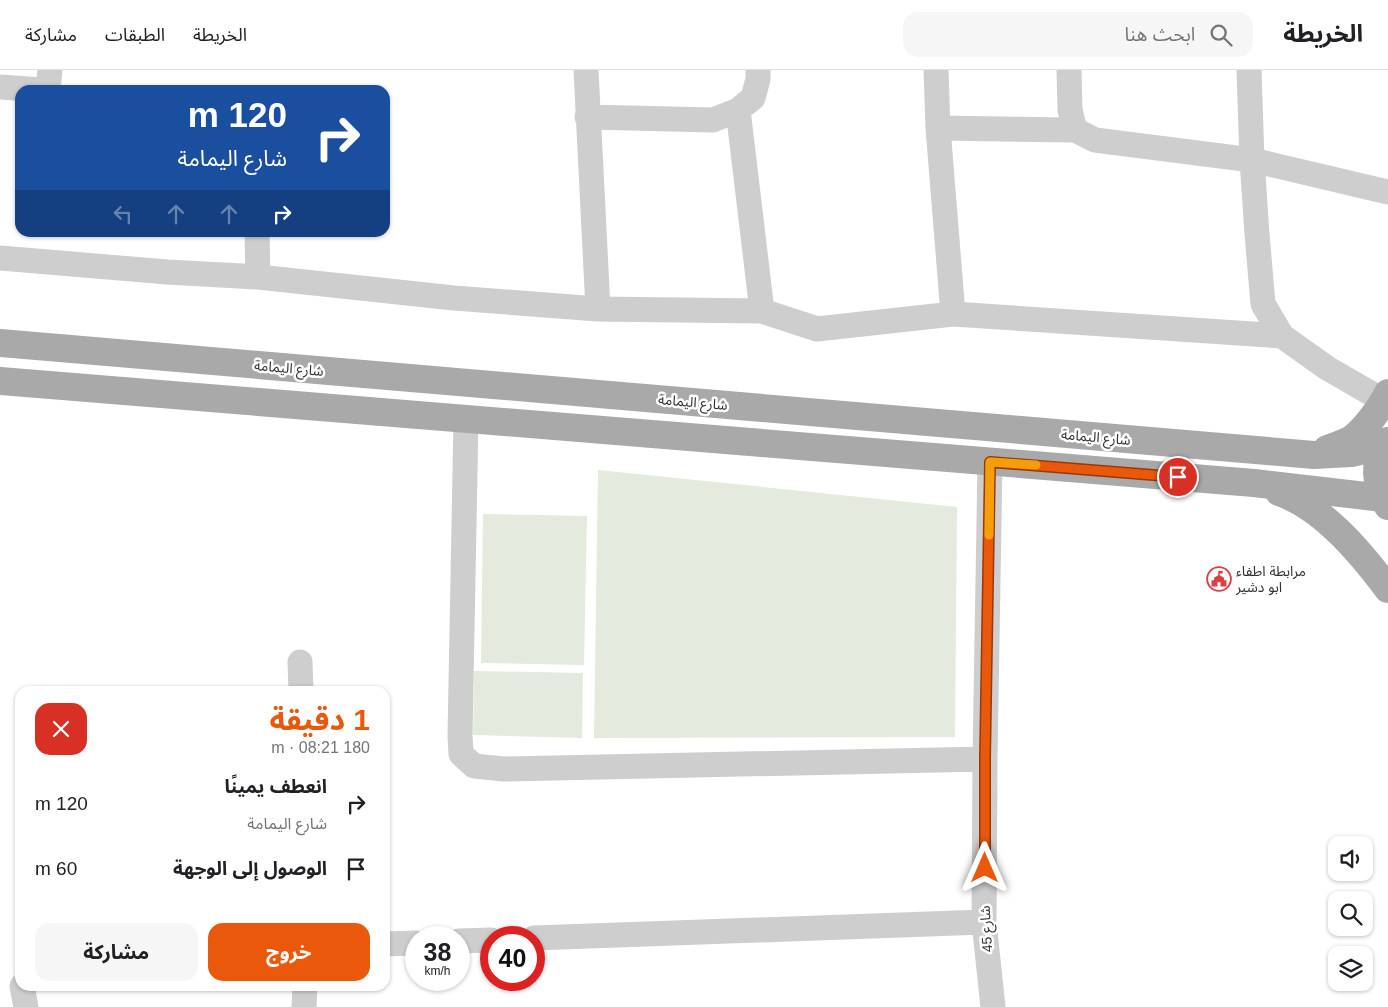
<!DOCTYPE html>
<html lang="ar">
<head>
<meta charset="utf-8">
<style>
	body { margin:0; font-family:Arial,"Noto Sans Arabic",sans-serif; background:#f6f6f6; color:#202124; direction:rtl; height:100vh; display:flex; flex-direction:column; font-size:19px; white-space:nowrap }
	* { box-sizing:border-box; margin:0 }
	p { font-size:16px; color:#757577 }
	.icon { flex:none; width:28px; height:28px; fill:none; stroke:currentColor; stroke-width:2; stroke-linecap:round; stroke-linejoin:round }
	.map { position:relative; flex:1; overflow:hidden; direction:ltr }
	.drawer { position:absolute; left:15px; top:616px; width:375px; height:305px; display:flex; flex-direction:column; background:#fff; border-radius:15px; box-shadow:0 1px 4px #0004; direction:rtl }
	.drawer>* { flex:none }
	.guide { position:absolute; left:15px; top:15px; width:375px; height:152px; border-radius:15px; box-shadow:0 1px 4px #0004; direction:rtl; background:#1a4fa0; color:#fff; overflow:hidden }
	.fabs { position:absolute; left:1328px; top:766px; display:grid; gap:10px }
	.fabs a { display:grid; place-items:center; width:45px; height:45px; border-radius:10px; background:#fff; box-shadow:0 1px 4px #0004; font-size:25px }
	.speed { position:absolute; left:405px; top:856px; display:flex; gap:10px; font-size:25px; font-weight:700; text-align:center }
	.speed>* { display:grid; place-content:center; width:65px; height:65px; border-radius:50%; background:#fff; box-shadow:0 1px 4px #0004; line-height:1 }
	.speed small { font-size:12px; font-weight:400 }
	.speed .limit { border:8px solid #d22; background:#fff; color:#111 }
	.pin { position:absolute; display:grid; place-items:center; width:42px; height:42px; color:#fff; margin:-21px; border:2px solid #fff; border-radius:50%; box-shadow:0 1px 5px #0007 }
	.me { position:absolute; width:55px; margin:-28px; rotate:0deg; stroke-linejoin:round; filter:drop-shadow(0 0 4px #0008) }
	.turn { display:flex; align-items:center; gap:18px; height:105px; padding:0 20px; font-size:22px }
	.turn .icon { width:65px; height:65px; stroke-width:2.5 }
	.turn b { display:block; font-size:35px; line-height:42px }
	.lanes { display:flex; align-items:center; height:48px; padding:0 20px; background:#0003; justify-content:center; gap:25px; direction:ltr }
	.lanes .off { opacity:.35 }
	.round { display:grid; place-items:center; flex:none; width:52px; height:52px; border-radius:15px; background:#f6f6f6 }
	.summary { display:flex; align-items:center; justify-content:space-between; height:85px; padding:0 20px }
	h1 { font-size:30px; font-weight:700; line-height:38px; color:#ea580c }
	.button { display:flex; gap:10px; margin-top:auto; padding:10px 20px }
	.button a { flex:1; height:58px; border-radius:15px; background:#ea580c; color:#fff; font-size:20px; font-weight:700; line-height:58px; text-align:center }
	.button a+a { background:#f6f6f6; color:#202124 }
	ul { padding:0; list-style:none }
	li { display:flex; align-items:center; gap:15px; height:65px; padding:0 20px }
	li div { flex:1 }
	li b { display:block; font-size:19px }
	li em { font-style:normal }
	header { display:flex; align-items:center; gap:30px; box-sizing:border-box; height:70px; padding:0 25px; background:#fff; border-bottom:1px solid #e0e0e0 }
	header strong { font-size:24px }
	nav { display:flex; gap:28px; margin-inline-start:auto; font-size:18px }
	.search { width:350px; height:45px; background:#f6f6f6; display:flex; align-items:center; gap:12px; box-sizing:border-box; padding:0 18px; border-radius:15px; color:#757577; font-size:19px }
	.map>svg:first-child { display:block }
	.green { fill:#e4eade }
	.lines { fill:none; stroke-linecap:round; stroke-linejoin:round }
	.minor { stroke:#cecece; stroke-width:25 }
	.major { stroke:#a9a9a9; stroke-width:28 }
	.route-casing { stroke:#983908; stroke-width:12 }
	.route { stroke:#ea580c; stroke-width:9 }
	.slow { stroke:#f59e0b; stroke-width:9 }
	.labels { text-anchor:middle; stroke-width:5; stroke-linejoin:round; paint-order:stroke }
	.street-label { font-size:14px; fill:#313131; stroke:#fff }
	.poi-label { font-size:14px; fill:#313131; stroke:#fff; text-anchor:start }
</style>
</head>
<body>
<header>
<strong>الخريطة</strong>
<div class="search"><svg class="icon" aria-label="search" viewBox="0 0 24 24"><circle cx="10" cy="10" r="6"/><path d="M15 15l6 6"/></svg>ابحث هنا</div>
<nav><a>الخريطة</a><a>الطبقات</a><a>مشاركة</a></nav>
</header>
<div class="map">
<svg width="1388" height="937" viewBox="0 0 1388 937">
	<rect width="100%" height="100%" fill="#fff"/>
	<path class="green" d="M598,400L957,437L955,667L594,668Z
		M483,444L587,446L584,595L481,593Z
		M474,601L583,603L582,668L473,665Z"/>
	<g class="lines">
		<path class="minor" d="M586,0L598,239
			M936,0L938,58L953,244
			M1069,0L1070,40L1075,60L1095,70L1252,90L1388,122
			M1249,0L1252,90L1257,164L1263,234L1282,266L1327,298L1384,331
			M0,17L42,20
			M48,20L50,0
			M738,40L762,241
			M587,47L713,50L738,40L753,28L758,9V0
			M938,58L1075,60
			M0,188L167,202L258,207L257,162
			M258,207L454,228L598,239L762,241L817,259L953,244L1282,266
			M466,349L460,666L461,684L474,696L504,699L985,689
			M990,392L985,689L984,852L993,937
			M300,592L301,621
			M534,868L984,852
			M459,871L491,870
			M385,874L416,873
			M22,916L26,937
			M304,937L305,916"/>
		<path class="major" d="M0,273L1314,385L1351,383L1385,375
			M0,311L1254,413L1383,428
			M1388,371C1372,391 1375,416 1388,436
			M1327,379C1335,376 1345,373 1353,368C1366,358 1381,337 1388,323
			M1279,422C1323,437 1361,483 1388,519"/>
	</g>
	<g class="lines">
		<g class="route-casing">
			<path id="route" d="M985,798V689L990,392L1178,407"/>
		</g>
		<use href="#route" class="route"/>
		<path class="slow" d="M989,465L990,392L1036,395"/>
	</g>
	<defs>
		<g id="civic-ring" transform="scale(1.25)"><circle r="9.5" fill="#fff" stroke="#dc4043" stroke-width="1.5"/><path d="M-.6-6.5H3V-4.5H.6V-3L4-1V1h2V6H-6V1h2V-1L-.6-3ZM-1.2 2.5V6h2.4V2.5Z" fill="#dc4043"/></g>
	</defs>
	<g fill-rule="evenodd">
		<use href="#civic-ring" x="1219" y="509"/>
	</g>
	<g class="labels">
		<g class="street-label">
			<text transform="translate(289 298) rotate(5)" y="5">شارع اليمامة</text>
			<text transform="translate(693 332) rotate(5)" y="5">شارع اليمامة</text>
			<text transform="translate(1096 367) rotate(5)" y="5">شارع اليمامة</text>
			<text transform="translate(986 859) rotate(-93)" y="5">شارع 45</text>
		</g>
		<g class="poi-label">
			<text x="1236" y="506">مرابطة اطفاء<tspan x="1236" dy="16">ابو دشير</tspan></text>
		</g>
	</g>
</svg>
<div class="fabs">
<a><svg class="icon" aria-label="sound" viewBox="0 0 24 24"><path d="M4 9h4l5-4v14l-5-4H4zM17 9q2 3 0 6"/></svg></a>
<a><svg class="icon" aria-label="search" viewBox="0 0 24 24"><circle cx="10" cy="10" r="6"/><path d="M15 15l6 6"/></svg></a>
<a><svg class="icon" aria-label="layers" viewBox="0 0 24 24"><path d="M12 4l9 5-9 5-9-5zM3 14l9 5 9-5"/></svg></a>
</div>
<div class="speed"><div>38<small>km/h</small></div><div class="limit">40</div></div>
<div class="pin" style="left:1178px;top:407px;background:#d93025"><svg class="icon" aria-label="arrive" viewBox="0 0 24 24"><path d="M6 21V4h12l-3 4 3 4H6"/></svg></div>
<svg class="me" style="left:985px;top:798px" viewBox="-20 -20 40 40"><path d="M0-17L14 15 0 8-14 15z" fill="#ea580c" stroke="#fff" stroke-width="4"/></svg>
<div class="guide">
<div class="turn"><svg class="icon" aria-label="right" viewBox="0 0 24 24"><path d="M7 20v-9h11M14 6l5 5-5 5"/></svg><div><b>120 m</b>شارع اليمامة</div></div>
<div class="lanes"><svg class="icon off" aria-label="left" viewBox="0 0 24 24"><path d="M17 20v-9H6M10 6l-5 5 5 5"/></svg><svg class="icon off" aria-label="ahead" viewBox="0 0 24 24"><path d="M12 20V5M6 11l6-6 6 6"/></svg><svg class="icon off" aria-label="ahead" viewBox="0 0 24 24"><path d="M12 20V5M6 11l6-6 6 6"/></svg><svg class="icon" aria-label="right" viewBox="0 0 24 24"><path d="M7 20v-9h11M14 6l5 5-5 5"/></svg></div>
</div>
<section class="drawer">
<div class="summary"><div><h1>1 دقيقة</h1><p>180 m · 08:21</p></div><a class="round" style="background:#d93025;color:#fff"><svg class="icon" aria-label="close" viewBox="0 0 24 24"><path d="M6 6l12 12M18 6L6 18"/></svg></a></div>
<ul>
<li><svg class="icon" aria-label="right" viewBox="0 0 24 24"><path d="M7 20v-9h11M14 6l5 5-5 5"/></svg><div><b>انعطف يمينًا</b><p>شارع اليمامة</p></div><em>120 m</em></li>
<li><svg class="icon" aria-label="arrive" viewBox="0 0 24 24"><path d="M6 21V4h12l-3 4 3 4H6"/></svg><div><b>الوصول إلى الوجهة</b></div><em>60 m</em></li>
</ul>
<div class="button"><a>خروج</a><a>مشاركة</a></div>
</section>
</div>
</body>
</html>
